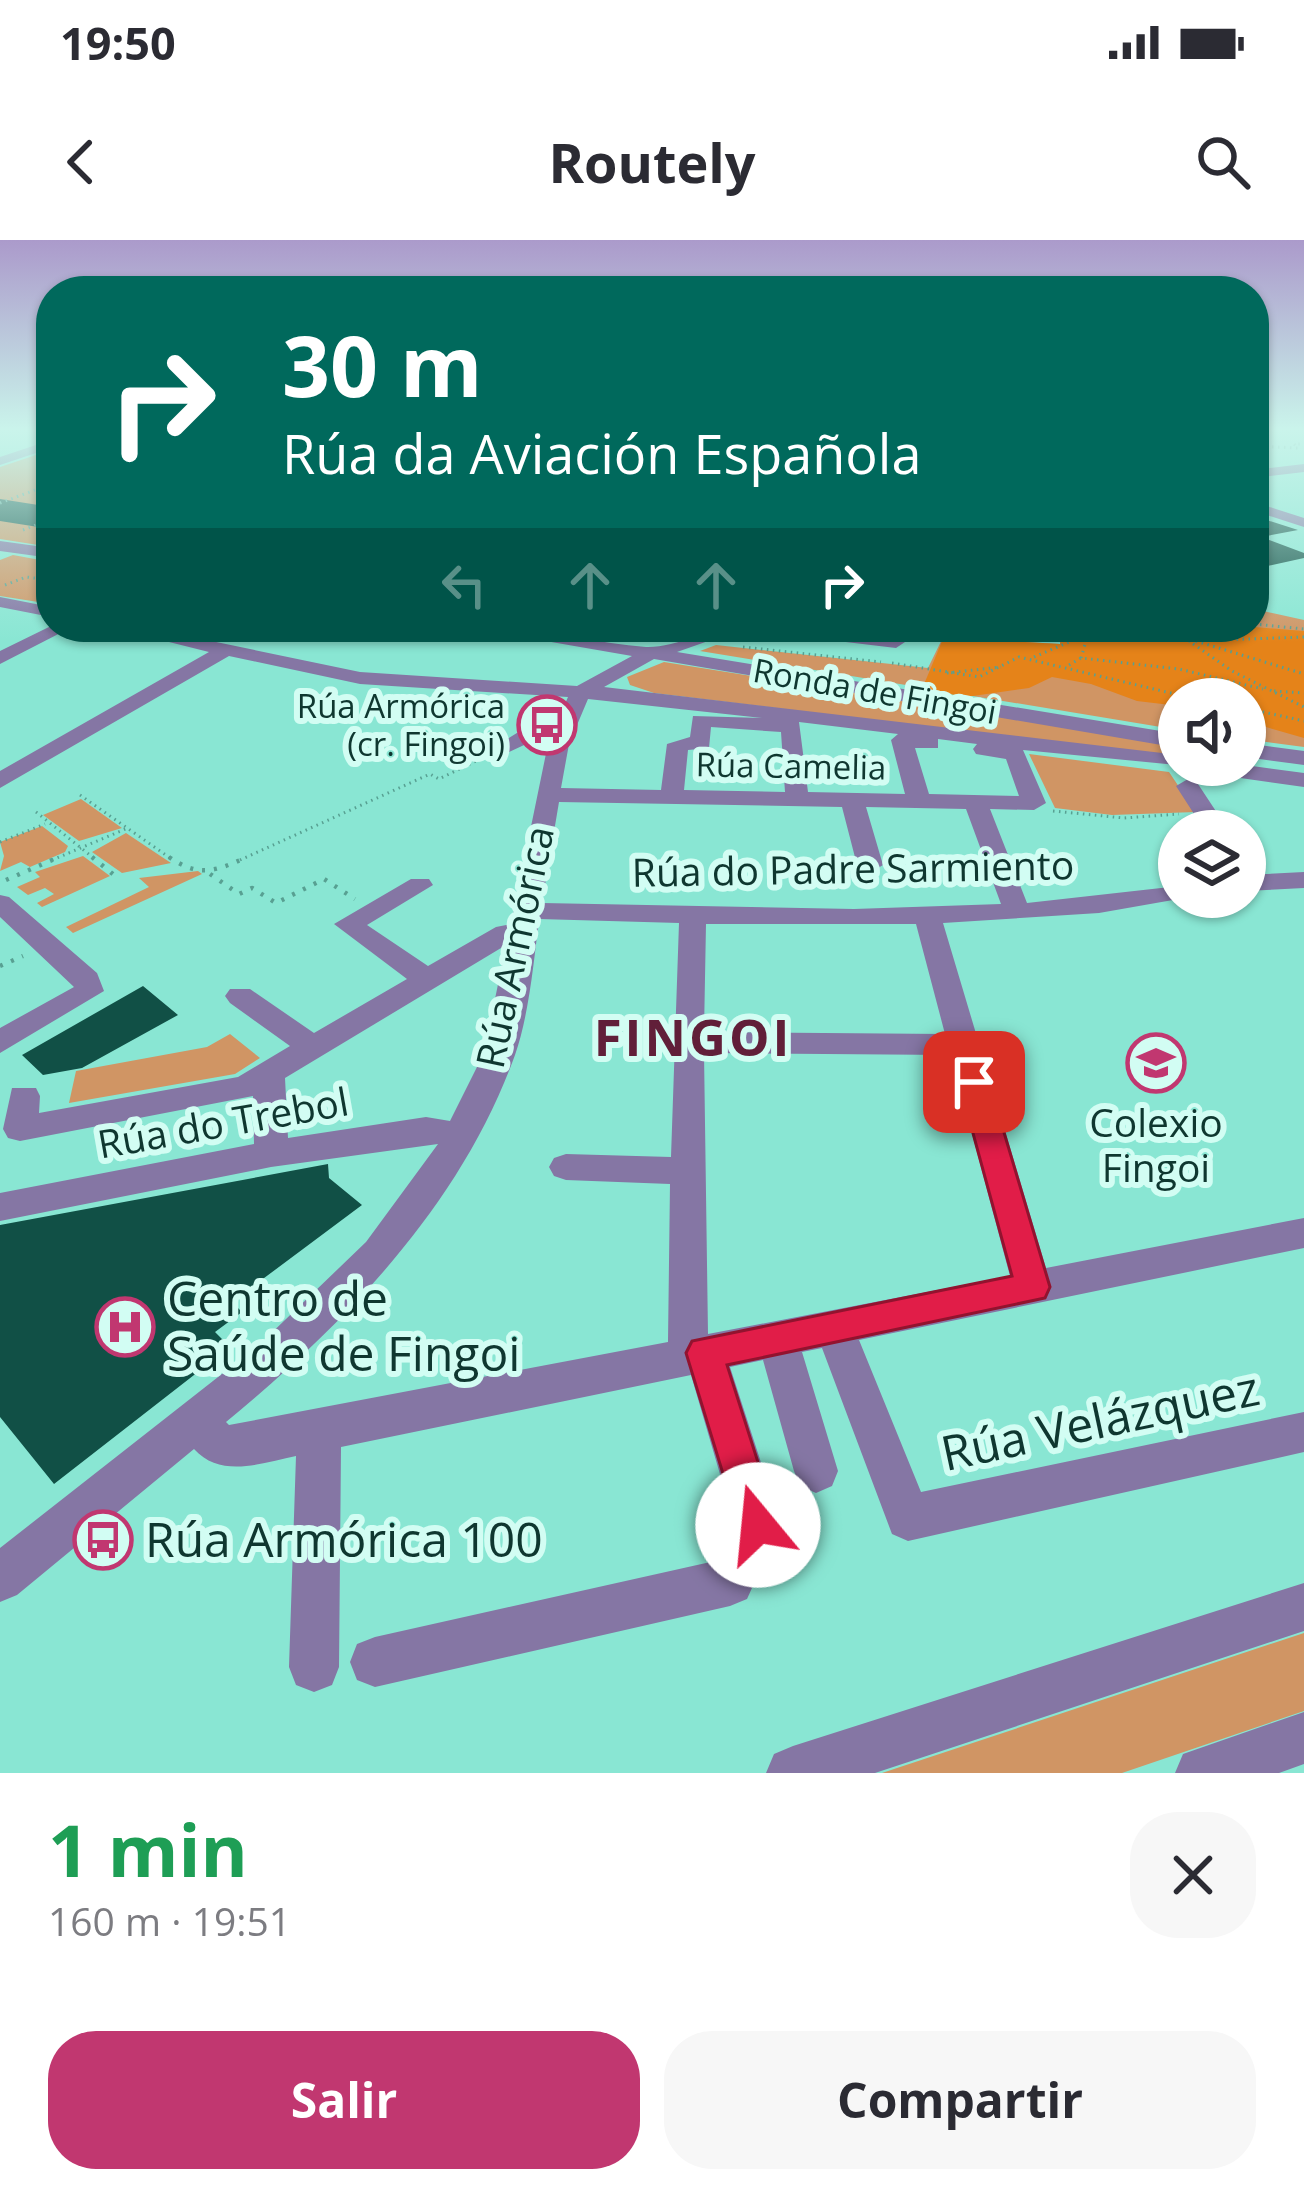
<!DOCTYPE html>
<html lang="es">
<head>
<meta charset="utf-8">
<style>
	body { margin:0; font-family:"Open Sans",sans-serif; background:#f7f7f7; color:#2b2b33; height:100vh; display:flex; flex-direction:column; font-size:45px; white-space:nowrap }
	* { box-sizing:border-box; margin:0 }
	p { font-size:39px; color:#7c7c81 }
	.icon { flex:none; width:66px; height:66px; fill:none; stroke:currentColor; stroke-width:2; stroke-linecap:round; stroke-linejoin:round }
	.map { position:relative; height:1533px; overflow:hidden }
	.panel { display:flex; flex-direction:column; background:#fff; flex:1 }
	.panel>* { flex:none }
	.banner { position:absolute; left:36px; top:36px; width:1233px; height:366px; border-radius:48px; box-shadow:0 3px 9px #0004; background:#00695c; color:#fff; overflow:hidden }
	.controls { position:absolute; left:1158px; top:438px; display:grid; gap:24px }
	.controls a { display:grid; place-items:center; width:108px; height:108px; border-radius:50%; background:#fff; box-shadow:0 3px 9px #0004; font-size:60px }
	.pin { position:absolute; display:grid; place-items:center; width:102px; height:102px; color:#fff; margin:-51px; border-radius:24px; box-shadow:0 6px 18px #0006 }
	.me { position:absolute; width:132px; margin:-66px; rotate:343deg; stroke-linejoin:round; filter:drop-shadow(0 0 9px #0008) }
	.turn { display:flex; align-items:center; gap:42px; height:252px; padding:0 48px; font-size:54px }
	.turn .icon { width:156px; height:156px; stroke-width:2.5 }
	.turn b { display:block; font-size:84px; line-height:102px }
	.lanes { display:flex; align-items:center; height:114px; padding:0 48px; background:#0003; justify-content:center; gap:60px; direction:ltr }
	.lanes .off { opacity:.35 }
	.round { display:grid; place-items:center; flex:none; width:126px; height:126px; border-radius:48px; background:#f7f7f7 }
	.headline { display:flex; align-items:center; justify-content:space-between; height:204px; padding:0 48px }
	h1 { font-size:72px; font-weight:700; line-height:90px; color:#1e9e55 }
	.button { display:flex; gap:24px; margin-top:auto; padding:24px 48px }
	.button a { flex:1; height:138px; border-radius:48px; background:#c13770; color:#fff; font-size:48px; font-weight:700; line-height:138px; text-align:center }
	.button a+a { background:#f7f7f7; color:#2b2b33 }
	.status { display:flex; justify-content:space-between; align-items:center; height:84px; padding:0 60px; background:#fff; direction:ltr }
	.status svg { height:33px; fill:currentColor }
	header { display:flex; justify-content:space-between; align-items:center; height:156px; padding:0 48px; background:#fff; font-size:54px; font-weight:700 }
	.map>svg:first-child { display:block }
	.green { fill:#d09564 }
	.forest { fill:#e58319 }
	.building { fill:#115046 }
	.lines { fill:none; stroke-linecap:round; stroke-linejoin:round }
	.path-far1 { stroke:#58a092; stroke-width:3; stroke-dasharray:1.5 4.5; stroke-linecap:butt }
	.path { stroke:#58a092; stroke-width:4.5; stroke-dasharray:3 9; stroke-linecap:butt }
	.minor { fill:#8576a4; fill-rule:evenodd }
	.route { fill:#e11d48; stroke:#92132f; stroke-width:3 }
	.labels { text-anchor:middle; stroke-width:12; stroke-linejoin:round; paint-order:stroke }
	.far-street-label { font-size:33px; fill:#0f3730; stroke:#d2fdf3 }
	.far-poi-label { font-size:33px; fill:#0f3730; stroke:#d2fdf3; text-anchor:end }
	.street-label { font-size:39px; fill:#0f3730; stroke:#d2fdf3 }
	.poi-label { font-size:39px; fill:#0f3730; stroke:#d2fdf3 }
	.near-poi-label { font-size:48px; fill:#0f3730; stroke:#d2fdf3; text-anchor:start }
	.near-street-label { font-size:48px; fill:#0f3730; stroke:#d2fdf3 }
	.district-label { font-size:51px; font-weight:bold; letter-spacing:3px; fill:#611f39; stroke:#d2fdf3 }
</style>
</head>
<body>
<div class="status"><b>19:50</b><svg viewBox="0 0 49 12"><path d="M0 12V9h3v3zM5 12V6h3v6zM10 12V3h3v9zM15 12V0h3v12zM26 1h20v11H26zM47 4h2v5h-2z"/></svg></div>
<header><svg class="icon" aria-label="back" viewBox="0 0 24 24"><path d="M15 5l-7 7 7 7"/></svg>Routely<svg class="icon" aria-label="search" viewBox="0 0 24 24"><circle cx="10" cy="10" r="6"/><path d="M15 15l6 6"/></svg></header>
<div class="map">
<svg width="1304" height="1533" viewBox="0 0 1304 1533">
	<rect width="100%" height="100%" fill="#89e6d3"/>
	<path class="green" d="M51,210V307L0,299V227Z
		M13,315L51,322V364L0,356V320Z
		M1254,369L1304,380V507L1245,499V459H1179V490L700,411L716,405L928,428L948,387H978L1008,401L1060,404L1062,387H1254Z
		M664,422L1179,505V518L654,453L630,445L627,437Z
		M1029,514L1169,532L1196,572L1112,575L1055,568Z
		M81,559L122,588L79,601L43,575Z
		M42,586L68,606L65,612L30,627L21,622L0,631L4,616L0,602Z
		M126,593L171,623L122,633L92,612Z
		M83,616L110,636L42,667L37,663L54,654L45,648L28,655L17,647L40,637L35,632Z
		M198,631L202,634L73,693L66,687L149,647L139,638Z
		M230,794L260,818L235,834L69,863L76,831L207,807Z
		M1304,1393V1471L1122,1533H882Z"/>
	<path class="forest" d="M948,387H978L1008,401L1060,404L1062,387H1254L1304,391V498L1245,481V459H1179V466L1137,461L1091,444L1052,437L1029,448L966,457L922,449Z"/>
	<path class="building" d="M0,259L51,267V289L0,281Z
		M1254,276L1298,290L1261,297L1304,313V318L1254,329Z
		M143,746L178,775L82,828L43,835L22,815Z
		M328,924L329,938L362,965L232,1062L242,1072L215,1092L230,1107L54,1244L0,1177V985Z"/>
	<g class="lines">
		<path class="path-far1" d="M1254,206L1298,208L1294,204H1304
			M0,263L35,250
			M23,290L51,279
			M5,345L26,337L51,340
			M1254,384L1304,389
			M1150,387L1304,434
			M1304,397L1189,401L1232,431L1304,467
			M743,407L881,422
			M1034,417L1088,394
			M1081,418L1088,394L1101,387
			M892,423L979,437L1019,417L1196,459
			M1069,425L1081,418L1179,429L1263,449
			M947,433L1001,427
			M1274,451L1304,453
			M1245,468L1304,481
			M80,555L173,620
			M1053,571L1124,578L1179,574
			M36,572L96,620
			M0,602L45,584
			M52,620L128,588
			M240,620L430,534L439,539L484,517"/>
		<path class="path" d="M92,617L114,635
			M169,617C199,638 216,631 247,617
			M210,634L239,654L252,648L276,663L324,639L355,659
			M6,640L59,617
			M0,726L23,716"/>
		<path class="minor" d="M51,200V208L0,225V217Z
			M1304,224V232L1254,238V230Z
			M1254,262L1304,278V287L1254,271Z
			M0,301L51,308V318L0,311Z
			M0,357L51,367V377L0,367Z
			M51,386L72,387L0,424V411Z
			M109,387H144L360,432L577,446L632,416L494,392L485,387C540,387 591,403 646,407C675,408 712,387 748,387L677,412L1179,494V508L654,419L604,447L1179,515V525H1245L1304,533V547L1198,532L1187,526L1023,510L1046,563L1034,570L990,569L1027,663L1179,646V657H1190L1099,673L943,683L1046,1028L1304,978V1008L859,1100L921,1252L1304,1172V1212L908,1301L892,1294L822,1108L802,1112L838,1231L832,1246L816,1253L800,1246L794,1231L763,1120L730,1127L781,1284L747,1359L730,1366L375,1447L357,1440L350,1422L357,1404L375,1397L715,1321L734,1282L691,1135L341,1207L339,1427L332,1445L314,1452L296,1445L289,1427L296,1216C262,1223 221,1239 194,1209L17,1355L0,1362V1308L259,1105L366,1002L438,904L271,927L0,981V953L254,904L253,856L20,901L8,898L3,889L12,848H36L40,856L39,873L238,837L290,806L230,763L225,756L230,749H250L314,793L407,739L334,684L411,639H429L433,645L367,685L428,726L496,687L511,684L549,499H537L505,514L494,507L525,488L555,487L568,457L360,444L229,416L0,548V531L209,412ZM588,459L762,478L693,476L690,497L667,504L661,550L561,548L569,504ZM799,482L898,494L891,500L905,554L808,552ZM711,487L781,492L785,552L684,550L688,510L709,508ZM938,499L977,504L973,509L976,514L1006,519L1019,556L929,554L915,508H938ZM559,562L842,567L857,625L870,633L883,625L866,567L966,569L1001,664L854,669L542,663ZM539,679L679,683L671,917L566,914L554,918L549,927L554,936L566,940L670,944L668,1102L229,1185L226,1182C347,1082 461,965 515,815C529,775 534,720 539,679ZM706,684H916L945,794L704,792ZM506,705L484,813L450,881L426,877L288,898L285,838ZM704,813L951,815L1010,1036L708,1094Z
			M753,387H811L896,396L905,402L896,408L762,392Z
			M1245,503L1304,511V525L1245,517Z
			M1188,539L1196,541L1229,591H1205L1176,546Z
			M1304,632V648L1245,651V635Z
			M0,655L9,657L97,733L104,751L0,813V788L74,747L0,677Z
			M1304,1343V1391L875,1533H766L774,1514L793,1506Z
			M1304,1472V1524L1279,1533H1175L1183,1514Z"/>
	</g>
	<linearGradient id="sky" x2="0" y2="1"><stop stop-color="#ab9acb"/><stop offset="0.47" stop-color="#caf4eb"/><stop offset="1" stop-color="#caf4eb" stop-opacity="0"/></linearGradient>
	<rect width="1304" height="402" fill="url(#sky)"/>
	<path class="route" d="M974,832L989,842L1050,1047L1045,1058L727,1125L778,1285L772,1299L758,1306L743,1299L686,1113L692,1101L1012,1036L959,842Z"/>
	<defs>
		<g id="bus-ring" transform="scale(3)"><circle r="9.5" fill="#d2fdf3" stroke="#c13770" stroke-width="1.5"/><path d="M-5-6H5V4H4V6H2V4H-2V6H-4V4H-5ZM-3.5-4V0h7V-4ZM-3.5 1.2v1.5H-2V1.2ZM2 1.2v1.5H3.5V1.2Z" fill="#c13770"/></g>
		<g id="school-ring" transform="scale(3)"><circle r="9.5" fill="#d2fdf3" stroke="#c13770" stroke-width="1.5"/><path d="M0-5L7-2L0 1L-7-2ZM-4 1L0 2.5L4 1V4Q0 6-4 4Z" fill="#c13770"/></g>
		<g id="hospital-ring" transform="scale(3)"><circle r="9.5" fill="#d2fdf3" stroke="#c13770" stroke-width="1.5"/><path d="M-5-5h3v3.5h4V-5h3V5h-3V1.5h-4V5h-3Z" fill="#c13770"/></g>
	</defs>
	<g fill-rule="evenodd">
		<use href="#bus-ring" x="547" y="485"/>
		<use href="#school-ring" x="1156" y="823"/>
		<use href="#hospital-ring" x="125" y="1087"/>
		<use href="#bus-ring" x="103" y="1300"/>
	</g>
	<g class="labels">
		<g class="far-street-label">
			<text transform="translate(875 451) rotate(10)" y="12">Ronda de Fingoi</text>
			<text transform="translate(791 526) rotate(1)" y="12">Rúa Camelia</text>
		</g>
		<g class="far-poi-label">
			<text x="505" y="478">Rúa Armórica<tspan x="505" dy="38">(cr. Fingoi)</tspan></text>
		</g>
		<g class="street-label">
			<text transform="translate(853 629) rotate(-1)" y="14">Rúa do Padre Sarmiento</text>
			<text transform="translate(515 707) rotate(-78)" y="14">Rúa Armórica</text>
			<text transform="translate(223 883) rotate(-10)" y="14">Rúa do Trebol</text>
		</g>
		<g class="poi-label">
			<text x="1156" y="897">Colexio<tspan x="1156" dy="45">Fingoi</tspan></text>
		</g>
		<g class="near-poi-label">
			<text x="167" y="1076">Centro de<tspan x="167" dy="55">Saúde de Fingoi</tspan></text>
			<text x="145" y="1317">Rúa Armórica 100</text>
		</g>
		<g class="near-street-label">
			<text transform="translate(1100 1181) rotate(-12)" y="17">Rúa Velázquez</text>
		</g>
		<g class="district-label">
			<text x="693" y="816">FINGOI</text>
		</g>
	</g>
</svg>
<div class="controls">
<a><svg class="icon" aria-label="sound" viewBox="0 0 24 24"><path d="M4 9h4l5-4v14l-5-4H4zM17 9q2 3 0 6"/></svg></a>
<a><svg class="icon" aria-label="layers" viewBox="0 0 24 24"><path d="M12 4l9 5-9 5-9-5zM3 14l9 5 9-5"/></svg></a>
</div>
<div class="pin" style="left:974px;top:842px;background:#d93025"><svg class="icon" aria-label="arrive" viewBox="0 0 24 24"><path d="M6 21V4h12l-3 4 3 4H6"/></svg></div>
<svg class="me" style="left:758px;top:1285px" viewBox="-20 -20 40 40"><circle r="19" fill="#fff"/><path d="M0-13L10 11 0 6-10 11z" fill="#e11d48"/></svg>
<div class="banner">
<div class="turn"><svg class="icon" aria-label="right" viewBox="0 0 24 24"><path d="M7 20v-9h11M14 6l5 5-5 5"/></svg><div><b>30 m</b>Rúa da Aviación Española</div></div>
<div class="lanes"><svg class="icon off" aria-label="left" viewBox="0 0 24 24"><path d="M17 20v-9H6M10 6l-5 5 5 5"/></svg><svg class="icon off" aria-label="ahead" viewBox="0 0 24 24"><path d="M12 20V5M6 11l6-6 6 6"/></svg><svg class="icon off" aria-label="ahead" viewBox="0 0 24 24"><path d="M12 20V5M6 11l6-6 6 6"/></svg><svg class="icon" aria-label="right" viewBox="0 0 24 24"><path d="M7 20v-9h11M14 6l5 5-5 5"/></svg></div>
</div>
</div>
<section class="panel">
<div class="headline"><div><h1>1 min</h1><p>160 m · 19:51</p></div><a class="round"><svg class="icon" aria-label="close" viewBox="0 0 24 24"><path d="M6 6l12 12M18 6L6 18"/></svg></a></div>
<div class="button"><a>Salir</a><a>Compartir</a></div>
</section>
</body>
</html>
